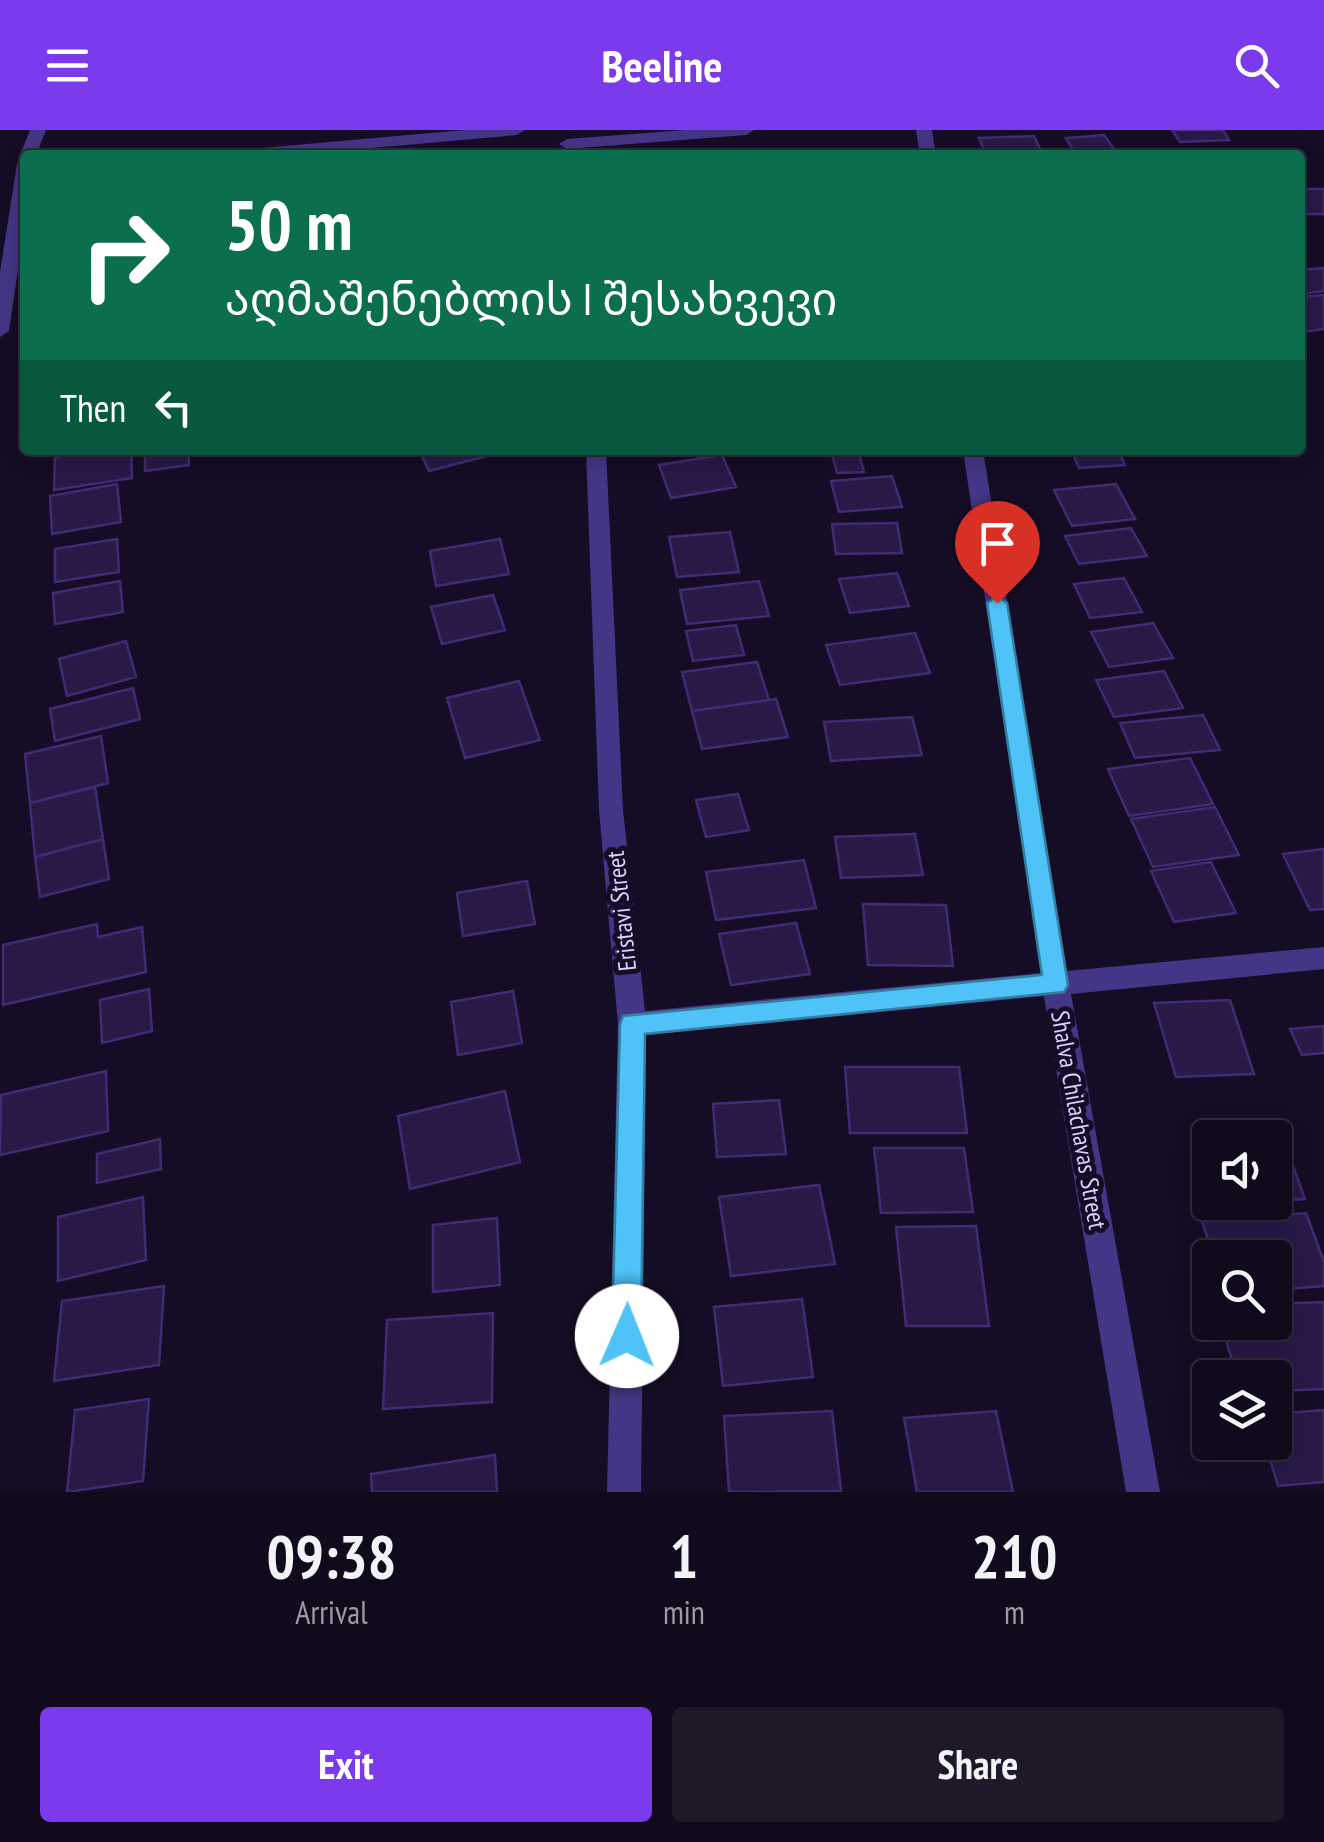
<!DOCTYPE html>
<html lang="en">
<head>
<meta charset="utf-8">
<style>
	body { margin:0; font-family:"PT Sans Narrow","Noto Sans Georgian",sans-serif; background:#1e1829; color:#f1f3f6; height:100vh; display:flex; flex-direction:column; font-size:38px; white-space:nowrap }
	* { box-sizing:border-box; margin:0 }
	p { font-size:32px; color:#9c9aa3 }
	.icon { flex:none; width:55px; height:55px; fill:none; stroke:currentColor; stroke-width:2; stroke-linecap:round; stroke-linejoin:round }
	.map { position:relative; height:1362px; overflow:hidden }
	.sheet { display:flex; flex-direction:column; background:#100a1c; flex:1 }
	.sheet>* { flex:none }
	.top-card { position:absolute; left:20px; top:20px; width:1285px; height:305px; border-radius:10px; box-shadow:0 5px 25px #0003,0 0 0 2px #302b3b; background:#0b6e4f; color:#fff; overflow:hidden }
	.fabs { position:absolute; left:1192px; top:990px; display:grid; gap:20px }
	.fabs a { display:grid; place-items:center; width:100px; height:100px; border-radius:10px; background:#100a1c; box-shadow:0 5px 25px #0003,0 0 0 2px #302b3b; font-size:50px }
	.pin { position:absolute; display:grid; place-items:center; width:85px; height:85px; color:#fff; margin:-102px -42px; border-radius:50% 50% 50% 0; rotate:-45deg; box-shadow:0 0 10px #0007 }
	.pin .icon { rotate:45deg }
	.me { position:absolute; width:110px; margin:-55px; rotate:1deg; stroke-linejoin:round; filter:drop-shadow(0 0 8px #0008) }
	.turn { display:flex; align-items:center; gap:35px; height:210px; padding:0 40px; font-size:45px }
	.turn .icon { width:130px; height:130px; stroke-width:2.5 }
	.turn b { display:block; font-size:70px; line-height:85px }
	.then { display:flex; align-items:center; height:95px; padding:0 40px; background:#0003; gap:20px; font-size:38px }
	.eta { display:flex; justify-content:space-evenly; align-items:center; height:170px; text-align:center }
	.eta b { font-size:60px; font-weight:700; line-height:70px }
	.cta { display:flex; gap:20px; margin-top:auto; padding:20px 40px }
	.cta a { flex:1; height:115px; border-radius:10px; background:#7c3aed; color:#fff; font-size:40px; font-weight:700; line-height:115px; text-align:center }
	.cta a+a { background:#1e1829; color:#f1f3f6 }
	header { display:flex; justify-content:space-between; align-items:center; height:130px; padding:0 40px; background:#7c3aed; color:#fff; font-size:45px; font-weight:700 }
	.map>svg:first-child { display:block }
	.building { fill:#281947; stroke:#422a74; stroke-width:2.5 }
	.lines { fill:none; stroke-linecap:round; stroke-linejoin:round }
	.street { fill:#443686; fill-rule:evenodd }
	.route { fill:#4fc3f7; stroke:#337fa1; stroke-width:2.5 }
	.labels { text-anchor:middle; stroke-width:10; stroke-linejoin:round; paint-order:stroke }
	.street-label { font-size:25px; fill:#ddd1ff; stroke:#150d25 }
</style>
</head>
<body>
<header><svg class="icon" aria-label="menu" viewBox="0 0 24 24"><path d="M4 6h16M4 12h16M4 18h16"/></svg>Beeline<svg class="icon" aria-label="search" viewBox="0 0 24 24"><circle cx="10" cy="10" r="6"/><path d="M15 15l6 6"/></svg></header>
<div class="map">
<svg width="1324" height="1362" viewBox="0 0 1324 1362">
	<rect width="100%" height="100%" fill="#150d25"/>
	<path class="building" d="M1172,0H1223L1229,10L1180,12Z
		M1104,5L1118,25H1076L1066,8Z
		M1034,6L1043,25H986L979,8Z
		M1300,59H1324V84H1300Z
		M1324,138V161L1300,164V140Z
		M1324,165V199L1300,202V167Z
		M103,320H131L132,348L54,360L55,327Z
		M145,320H188L189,335L145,341Z
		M419,320H493L495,324L429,341Z
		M831,320H858L864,342L837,343Z
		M1071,320H1118L1125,335L1079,338Z
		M722,325L736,357L671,368L659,335Z
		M892,346L902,377L839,382L831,351Z
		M117,354L121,392L52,404L50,366Z
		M1116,354L1135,389L1072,396L1054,360Z
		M897,393L902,423L836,424L832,394Z
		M1131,398L1147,426L1079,434L1065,406Z
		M730,402L739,442L677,447L669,407Z
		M117,409L119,442L55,452V419Z
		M500,409L509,444L436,456L430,421Z
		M897,443L909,476L850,483L839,449Z
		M1124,448L1142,482L1090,488L1074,454Z
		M120,451L123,482L55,494L53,463Z
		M759,451L769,486L687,494L680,460Z
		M493,465L505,500L442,514L431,477Z
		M1153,493L1173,528L1109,537L1091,502Z
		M736,495L744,525L693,531L686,501Z
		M915,503L930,543L840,555L826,515Z
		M126,511L136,547L67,566L59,529Z
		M757,532L769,570L692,581L682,542Z
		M1164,541L1183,578L1114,587L1096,550Z
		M519,551L540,610L465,628L447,568Z
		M133,558L140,589L55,611L50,579Z
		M776,569L788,607L702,619L692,581Z
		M1203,585L1220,620L1135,628L1120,593Z
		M912,587L922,625L831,631L824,592Z
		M101,606L108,653L30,673L25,624Z
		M1190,628L1213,674L1129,686L1108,639Z
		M95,657L103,709L35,727L30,673Z
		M738,664L749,700L706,707L696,670Z
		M1215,677L1239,725L1153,737L1131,689Z
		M915,704L923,745L841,748L835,707Z
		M103,709L109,749L40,767L35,727Z
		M1324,719V779L1310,780L1283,724Z
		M804,730L816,778L716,790L706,742Z
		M1211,732L1236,783L1174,792L1151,741Z
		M527,751L535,794L463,806L457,763Z
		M863,774L946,775L953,836L868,835Z
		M796,793L810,844L731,855L719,804Z
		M97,794L98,807L142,797L146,842L3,875V815Z
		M149,859L152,901L102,913L100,870Z
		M513,861L522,913L458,925L451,872Z
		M1230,870L1254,944L1176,947L1154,873Z
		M1324,896V923L1302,925L1290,899Z
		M845,937H959L967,1003H850Z
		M106,941L108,1001L0,1025L1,965Z
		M505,961L520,1032L410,1059L398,986Z
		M779,970L786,1024L717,1027L713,974Z
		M1280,1000L1305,1069L1275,1071V1008H1210V1031L1202,1005Z
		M160,1009L161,1039L97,1053V1024Z
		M874,1018H964L973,1082L881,1083Z
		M819,1055L835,1134L731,1146L719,1067Z
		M143,1067L146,1130L58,1151V1087Z
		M1306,1083L1324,1132V1156L1275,1160V1128H1214L1202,1091Z
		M497,1088L500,1155L433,1162V1095Z
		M976,1096L989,1196H906L896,1097Z
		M164,1156L159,1235L54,1251L62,1171Z
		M802,1169L813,1247L723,1256L714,1177Z
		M1324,1172V1259L1275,1261V1248H1237L1221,1192H1275V1174Z
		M493,1183L492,1272L383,1279L387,1190Z
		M149,1269L143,1351L67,1362L75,1280Z
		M1324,1280V1352L1278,1356L1265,1312H1275V1284Z
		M832,1281L841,1361L729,1362L724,1286Z
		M996,1281L1013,1362H917L904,1288Z
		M495,1325L497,1362H372L371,1344Z"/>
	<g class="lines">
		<path class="street" d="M30,0H46L36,25H25V91L9,201L0,207V142L17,34L25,29L20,25Z
			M464,0H525L517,5L293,25H231L239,20Z
			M685,0H754L746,5L567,19L559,14L567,9Z
			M916,0H932L936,25H920Z
			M586,320H606L623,680L645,881L1041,843L963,320H983L1067,841L1324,817V839L1071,864L1160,1362H1126L1044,866L646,905L641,1362H607L618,894L599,680Z"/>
	</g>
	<path class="route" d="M997,466L1007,473L1068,855L1064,862L645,904L641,1206L637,1216L627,1221L616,1216L612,1206L620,894L623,886L1042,845L987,473Z"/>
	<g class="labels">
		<g class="street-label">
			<text transform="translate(621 781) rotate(-96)" y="9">Eristavi Street</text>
			<text transform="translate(1079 990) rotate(80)" y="9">Shalva Chilachavas Street</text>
		</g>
	</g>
</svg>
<div class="fabs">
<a><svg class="icon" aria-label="sound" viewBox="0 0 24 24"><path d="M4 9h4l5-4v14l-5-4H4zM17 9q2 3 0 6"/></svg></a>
<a><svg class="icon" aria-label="search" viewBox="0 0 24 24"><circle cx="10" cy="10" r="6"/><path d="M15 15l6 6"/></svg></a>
<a><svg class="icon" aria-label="layers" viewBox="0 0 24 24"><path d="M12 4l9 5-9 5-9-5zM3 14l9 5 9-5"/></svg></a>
</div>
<div class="pin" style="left:997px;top:473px;background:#d93025"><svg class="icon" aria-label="arrive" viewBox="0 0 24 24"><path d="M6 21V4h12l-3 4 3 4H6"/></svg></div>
<svg class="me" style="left:627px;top:1206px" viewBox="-20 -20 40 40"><circle r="19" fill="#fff"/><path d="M0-13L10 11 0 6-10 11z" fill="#4fc3f7"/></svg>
<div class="top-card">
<div class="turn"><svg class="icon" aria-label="right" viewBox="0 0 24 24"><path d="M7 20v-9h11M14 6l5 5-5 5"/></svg><div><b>50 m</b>აღმაშენებლის I შესახვევი</div></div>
<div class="then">Then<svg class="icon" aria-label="left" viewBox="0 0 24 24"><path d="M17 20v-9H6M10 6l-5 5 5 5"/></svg></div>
</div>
</div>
<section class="sheet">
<div class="eta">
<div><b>09:38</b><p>Arrival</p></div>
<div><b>1</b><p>min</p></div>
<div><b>210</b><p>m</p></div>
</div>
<div class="cta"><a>Exit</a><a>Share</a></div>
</section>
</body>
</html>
